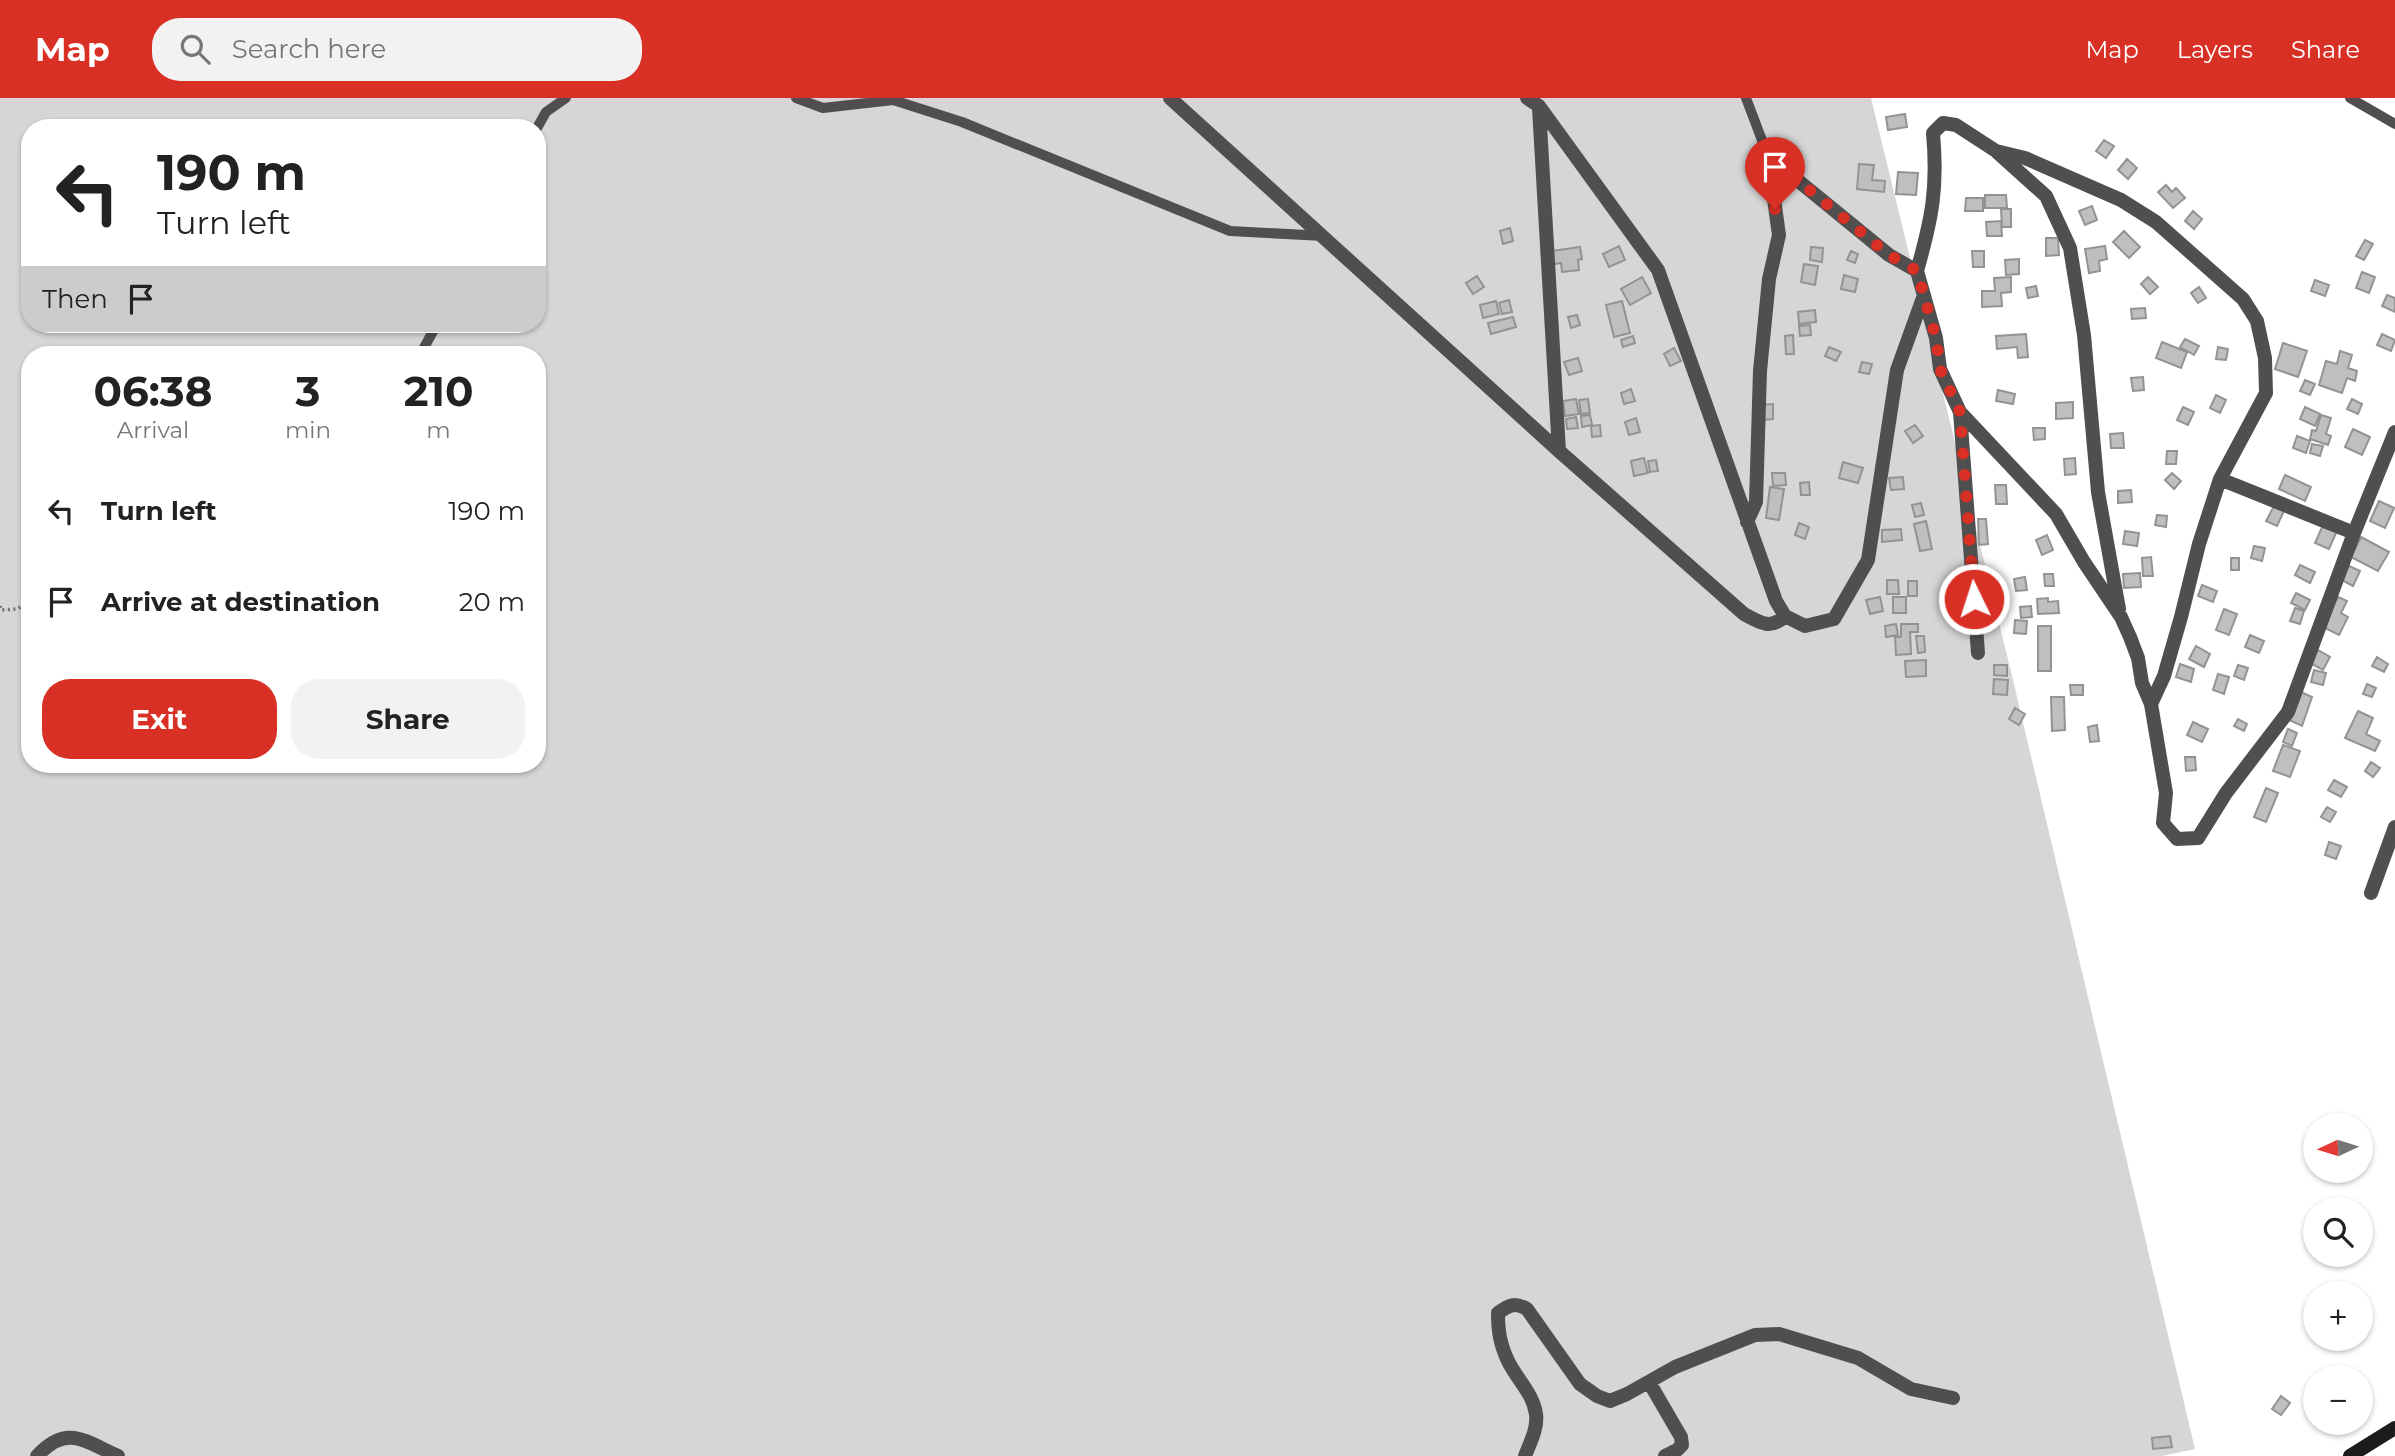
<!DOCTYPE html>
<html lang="en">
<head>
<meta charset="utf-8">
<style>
	body { margin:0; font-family:Montserrat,sans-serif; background:#f2f2f2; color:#222; height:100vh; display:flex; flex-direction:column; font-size:26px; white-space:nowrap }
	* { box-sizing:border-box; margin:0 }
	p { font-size:23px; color:#767676 }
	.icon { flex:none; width:38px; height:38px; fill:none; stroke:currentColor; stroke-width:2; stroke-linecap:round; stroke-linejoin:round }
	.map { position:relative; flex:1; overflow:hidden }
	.panel { position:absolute; left:21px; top:248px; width:525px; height:427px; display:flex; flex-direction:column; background:#fff; border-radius:28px; box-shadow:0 2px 5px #0004 }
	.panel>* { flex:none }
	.banner { position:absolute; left:21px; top:21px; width:525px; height:214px; border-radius:28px; box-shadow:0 2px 5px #0004; background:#fff; color:#222; overflow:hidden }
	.needle { width:46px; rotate:266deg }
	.fabs { position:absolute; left:2303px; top:1015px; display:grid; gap:14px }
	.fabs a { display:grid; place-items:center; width:70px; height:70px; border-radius:50%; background:#fff; box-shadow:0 2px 5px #0004; font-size:35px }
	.pin { position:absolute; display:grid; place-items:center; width:60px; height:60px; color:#fff; margin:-72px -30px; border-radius:50% 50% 50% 0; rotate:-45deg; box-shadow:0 0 7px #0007 }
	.pin .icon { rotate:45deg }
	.me { position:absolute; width:77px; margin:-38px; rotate:356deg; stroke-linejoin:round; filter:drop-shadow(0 0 5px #0008) }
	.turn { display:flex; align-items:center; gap:24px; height:147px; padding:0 21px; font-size:32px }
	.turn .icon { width:91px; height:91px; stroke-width:2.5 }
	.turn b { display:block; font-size:49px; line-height:60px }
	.then { display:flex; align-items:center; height:66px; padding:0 21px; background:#0003; gap:14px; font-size:26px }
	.eta { display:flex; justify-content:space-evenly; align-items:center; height:119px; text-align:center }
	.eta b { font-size:42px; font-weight:700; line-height:49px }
	.primary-button { display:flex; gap:14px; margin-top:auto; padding:14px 21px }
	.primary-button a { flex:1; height:80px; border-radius:28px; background:#d93025; color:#fff; font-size:28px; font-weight:700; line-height:80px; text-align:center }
	.primary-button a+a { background:#f2f2f2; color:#222 }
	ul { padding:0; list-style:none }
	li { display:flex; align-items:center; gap:21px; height:91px; padding:0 21px }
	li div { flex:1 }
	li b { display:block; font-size:26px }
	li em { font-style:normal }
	header { display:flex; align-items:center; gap:42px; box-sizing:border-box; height:98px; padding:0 35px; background:#d93025; color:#fff }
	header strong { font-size:33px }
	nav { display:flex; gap:38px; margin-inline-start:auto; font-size:24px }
	.search { width:490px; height:63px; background:#f2f2f2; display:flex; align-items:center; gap:18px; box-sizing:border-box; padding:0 24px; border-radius:28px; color:#767676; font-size:26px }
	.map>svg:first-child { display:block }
	.green { fill:#d6d6d6; fill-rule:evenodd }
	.building { fill:#bfbfbf; stroke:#939393; stroke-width:2 }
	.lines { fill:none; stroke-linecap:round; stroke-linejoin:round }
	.path { stroke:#717171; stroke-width:3.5; stroke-dasharray:2 3.5; stroke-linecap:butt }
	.lane { stroke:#4f4f4f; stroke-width:10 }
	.street { stroke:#4f4f4f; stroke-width:14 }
	.secondary { stroke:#1c1c1c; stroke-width:14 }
	.route { stroke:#d93025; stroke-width:12; stroke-dasharray:0 21.6 }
</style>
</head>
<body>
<header>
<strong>Map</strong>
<div class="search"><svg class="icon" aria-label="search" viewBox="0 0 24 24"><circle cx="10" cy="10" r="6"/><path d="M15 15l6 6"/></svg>Search here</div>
<nav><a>Map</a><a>Layers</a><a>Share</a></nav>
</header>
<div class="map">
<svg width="2395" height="1358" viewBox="0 0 2395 1358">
	<rect width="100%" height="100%" fill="#fff"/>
	<path class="green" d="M0,0H1871L2012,578L2195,1351L2162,1358H0ZM30,30H537V226H30ZM30,257H537V667H30Z"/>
	<path class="building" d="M1905,16L1907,29L1888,32L1886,19Z
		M2104,42L2114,48L2106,60L2096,53Z
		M2127,61L2137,70L2128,81L2118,72Z
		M1859,66L1874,67L1872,82L1885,83L1884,94L1857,91Z
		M1898,74L1918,75L1916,97L1896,96Z
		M2166,87L2172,94L2176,90L2185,100L2173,110L2158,94Z
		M1985,97H2006L2007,110H1985Z
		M1966,100H1983V113H1965Z
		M2092,108L2097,122L2085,127L2079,113Z
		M2001,111H2011V129H2002Z
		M2193,113L2202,121L2194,131L2185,123Z
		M2001,123L2002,138H1987L1986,124Z
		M1510,130L1513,143L1503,146L1500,133Z
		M2124,133L2140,149L2129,160L2113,144Z
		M2046,140H2058L2059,157L2046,158Z
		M2365,142L2373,146L2364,162L2356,158Z
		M1619,148L1625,162L1609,169L1603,156Z
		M2105,148L2107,161L2099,163L2100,173L2089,175L2085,151Z
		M1580,149L1582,161L1578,162L1579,172L1562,174L1561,165L1554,166L1552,153Z
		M1811,149L1823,150L1822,164L1810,162Z
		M1851,153L1858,156L1855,165L1847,162Z
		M1972,153H1984V169H1973Z
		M2019,161V176L2006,177L2005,162Z
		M1804,166L1818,168L1815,187L1801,184Z
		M2362,174L2375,179L2369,195L2356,190Z
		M1844,177L1858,181L1855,194L1841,191Z
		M1477,178L1484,189L1473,196L1466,185Z
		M1642,179L1651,195L1630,207L1621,191Z
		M2011,179V194L2001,195L2002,208L1982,209V193H1995L1994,180Z
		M2148,179L2158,189L2150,196L2141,186Z
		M2315,182L2329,187L2325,198L2311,193Z
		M2036,188L2038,198L2028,200L2026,190Z
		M2199,189L2206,200L2198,205L2191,195Z
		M2387,197L2395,200V214L2382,208Z
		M1509,202L1512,214L1502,216L1499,205Z
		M1496,203L1499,216L1483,220L1480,207Z
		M1622,203L1630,235L1614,239L1606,207Z
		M2145,210L2146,220L2132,221L2131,211Z
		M1815,212L1816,224L1799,226L1798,214Z
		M1577,217L1580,227L1571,230L1568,219Z
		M1513,219L1516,229L1491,236L1488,225Z
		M1810,227L1811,237L1800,238L1799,228Z
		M2026,236L2028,259L2018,260L2017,249L1997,251L1996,238Z
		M2382,236L2395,242L2391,253L2377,247Z
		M1793,237L1794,256H1786L1785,238Z
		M1633,238L1635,245L1623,249L1621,242Z
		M2185,241L2199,248L2194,257L2180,249Z
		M2162,244L2187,254L2181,270L2156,260Z
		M2283,245L2307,253L2298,279L2275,271Z
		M1829,249L1841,254L1836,263L1825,258Z
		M2218,249L2228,251L2226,262L2216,261Z
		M1674,250L1681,263L1670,268L1664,256Z
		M2340,253L2352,257L2348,270L2357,273L2355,283L2347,280L2342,295L2319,287L2326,263L2337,266Z
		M1578,260L1582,273L1569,277L1564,264Z
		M1862,264L1872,266L1869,276L1859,274Z
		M2143,279L2144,292L2133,293L2131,280Z
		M2305,282L2315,286L2310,297L2300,293Z
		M1631,291L1635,303L1624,306L1621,295Z
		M1998,292L2015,296L2013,306L1996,303Z
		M2216,297L2226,302L2220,315L2210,310Z
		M1576,301L1579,316L1565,318L1563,303Z
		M1588,301L1590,315L1581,316L1579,302Z
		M2352,301L2362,306L2358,316L2347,311Z
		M2073,304V320L2056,321V305Z
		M1773,306V321L1763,322V307Z
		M2183,309L2194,314L2188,327L2177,322Z
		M2305,309L2320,316L2315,328L2300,321Z
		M1590,317L1592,327L1582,329L1581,318Z
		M2321,317L2331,320L2326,336L2331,338L2328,347L2310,341L2312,332L2316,333Z
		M1576,319L1578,330L1567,331L1566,321Z
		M1636,320L1640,334L1629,337L1625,324Z
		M1600,327L1601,338L1592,339L1591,328Z
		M1915,327L1923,338L1913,345L1905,333Z
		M2033,330H2045V341L2034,342Z
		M2353,331L2370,339L2362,357L2345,349Z
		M2123,335L2124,350H2111L2110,336Z
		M2297,338L2310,343L2306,355L2293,350Z
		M2312,346L2323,348L2320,358L2310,355Z
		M2167,353H2177L2176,366H2166Z
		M1644,360L1648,375L1634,378L1631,363Z
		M2075,360L2076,376L2065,377L2064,361Z
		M1656,362L1658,373L1650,374L1648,363Z
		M1843,364L1863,370L1858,385L1839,380Z
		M1772,375H1785L1786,387L1773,388Z
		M2172,375L2181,383L2174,391L2165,382Z
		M2285,377L2311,389L2305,403L2279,391Z
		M1903,379L1904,391L1891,392L1889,380Z
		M1809,384L1810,397H1801L1800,385Z
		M1995,387H2006L2007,406H1996Z
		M1770,389L1784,391L1779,422L1766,420Z
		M2131,392L2132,404L2118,405V393Z
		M2379,403L2394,410L2385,430L2370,423Z
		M1921,405L1924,417L1915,419L1912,407Z
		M2274,408L2284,413L2277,428L2266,423Z
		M2157,417L2167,418L2166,429L2155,427Z
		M1978,421H1986L1988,446L1979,447Z
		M1926,423L1932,451L1920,453L1914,426Z
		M1799,425L1809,429L1805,441L1795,437Z
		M2323,427L2337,433L2329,451L2315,445Z
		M1901,431L1902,442L1882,444V432Z
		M2125,433L2139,435L2137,448L2123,446Z
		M2047,437L2053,452L2042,457L2036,442Z
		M2361,439L2389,454L2378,473L2351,459Z
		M2254,448L2265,450L2262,463L2251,460Z
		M2151,459L2153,478H2143L2142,460Z
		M2231,460H2239V472H2231Z
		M2300,467L2315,474L2310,485L2295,477Z
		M2349,468L2360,473L2353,488L2342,482Z
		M2140,475L2141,489L2124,490L2123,476Z
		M2044,476H2053L2054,488H2045Z
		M2025,479L2027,492L2016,493L2014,481Z
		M1887,482H1898L1899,496H1887Z
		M1908,483H1917V498H1908Z
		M2202,487L2217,493L2213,504L2198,498Z
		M2296,495L2310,502L2305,512L2291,505Z
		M1880,499L1883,513L1870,516L1866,502Z
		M1893,499H1906V515H1893Z
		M2338,499L2347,503L2341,515L2348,519L2339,537L2323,529Z
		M2048,500V504L2058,503L2059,515L2038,516L2037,501Z
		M2031,508L2032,519L2021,520L2020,509Z
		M2295,510L2304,513L2300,526L2290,523Z
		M2224,511L2237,516L2229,537L2216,532Z
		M2015,522L2027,523L2026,536L2014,535Z
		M1896,526L1898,537L1886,539L1885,528Z
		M1901,526H1918V534H1910L1911,556L1896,557L1895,539H1901Z
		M2038,528H2051V573H2038Z
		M2250,537L2264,543L2259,555L2245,549Z
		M1916,538H1924L1925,554L1918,555Z
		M2196,548L2210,556L2204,569L2189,561Z
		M2318,552L2330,559L2323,572L2310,565Z
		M2377,559L2388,566L2384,574L2372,568Z
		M1926,562V578L1906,579L1905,563Z
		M2180,566L2194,571L2191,584L2176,579Z
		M1994,567H2007V578L1994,577Z
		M2238,567L2248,570L2244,582L2234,578Z
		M2314,572L2326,575L2323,587L2311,584Z
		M2218,576L2229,579L2224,596L2213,592Z
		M1994,581L2008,582L2007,597L1993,596Z
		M2367,586L2376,590L2372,599L2363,596Z
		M2070,587H2083V597H2071Z
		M2301,594L2312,599L2302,628L2289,622Z
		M2051,599H2064L2065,632L2052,633Z
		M2015,610L2025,616L2019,627L2009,621Z
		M2358,613L2373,620L2366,636L2380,643L2375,653L2345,640Z
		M2238,621L2247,626L2244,633L2234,628Z
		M2193,624L2208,631L2202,644L2187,637Z
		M2097,627L2099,643L2090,644L2088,629Z
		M2288,631L2297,635L2292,648L2283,644Z
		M2283,647L2300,653L2290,679L2273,673Z
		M2185,659H2195L2196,672L2186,673Z
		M2371,664L2380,670L2373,679L2365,673Z
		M2334,682L2347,689L2341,699L2328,692Z
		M2266,690L2278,695L2266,724L2254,719Z
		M2327,709L2336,714L2330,724L2321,719Z
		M2329,744L2341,748L2336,761L2325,757Z
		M2281,1298L2290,1305L2281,1317L2272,1311Z
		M2170,1338L2172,1349L2153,1351L2152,1340Z"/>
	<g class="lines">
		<path class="path" d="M0,508L1,512L17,511L30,503"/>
		<path class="lane" d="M796,0L823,10L893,2L962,24L1230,133L1324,138
			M1746,0L1768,58
			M2350,0L2395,26
			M537,30L546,14L566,0
			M420,257L437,226"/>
		<path class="street" d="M1170,0L1559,353L1744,516C1760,525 1771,532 1785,518
			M1527,0L1539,8L1658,172L1776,503L1785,518L1805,528L1834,521L1868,462L1897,272L1924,197
			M1539,10L1559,353
			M1997,54L2046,98L2070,150L2084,237L2098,394L2119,511
			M1917,173L1936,240L1940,271L1960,314L2056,416L2084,464L2121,519L2130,539L2138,560L2142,585L2151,606L2166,695L2163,725L2177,741L2198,740L2226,695L2288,614L2354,435L2395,334
			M1960,314L1978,555
			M2220,381L2354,435
			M1747,424L1756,404L1760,273L1769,181L1779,137L1768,58L1889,157L1917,173C1932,120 1938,90 1933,35L1943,25L1956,27L1996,53L2025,60L2121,102L2156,124L2243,201L2257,223L2265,260L2266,295L2220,381L2199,446L2181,519L2164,578L2151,606
			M2371,795L2395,729
			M1649,1284L1681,1339L1682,1347L1677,1352L1665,1358
			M37,1358C67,1326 84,1343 118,1358
			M1525,1358C1530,1345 1538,1330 1536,1316C1533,1295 1516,1280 1508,1263C1500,1246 1498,1233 1498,1215C1509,1207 1515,1204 1527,1211L1580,1286L1597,1298L1610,1303L1627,1296L1675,1269L1755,1237L1779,1236L1858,1260L1911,1291L1953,1300"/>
		<path class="secondary" d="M2350,1358L2395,1330"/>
	</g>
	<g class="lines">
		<path class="route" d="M1775,111L1768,58L1889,157L1917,173L1936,240L1940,271L1960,314L1974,501"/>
	</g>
</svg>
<div class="fabs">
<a><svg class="needle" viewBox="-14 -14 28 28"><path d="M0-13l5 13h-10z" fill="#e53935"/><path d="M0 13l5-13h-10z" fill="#767676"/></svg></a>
<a><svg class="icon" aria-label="search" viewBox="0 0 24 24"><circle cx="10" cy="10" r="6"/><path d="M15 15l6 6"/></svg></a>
<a>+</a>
<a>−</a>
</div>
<div class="pin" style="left:1775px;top:111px;background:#d93025"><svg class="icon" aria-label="arrive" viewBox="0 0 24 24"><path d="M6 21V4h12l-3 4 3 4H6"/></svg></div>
<svg class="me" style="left:1974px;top:501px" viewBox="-20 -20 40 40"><circle r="17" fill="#d93025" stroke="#fff" stroke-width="3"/><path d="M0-11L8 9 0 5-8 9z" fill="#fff"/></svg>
<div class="banner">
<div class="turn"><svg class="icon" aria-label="left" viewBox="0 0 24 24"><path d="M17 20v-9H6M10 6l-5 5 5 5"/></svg><div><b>190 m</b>Turn left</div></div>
<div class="then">Then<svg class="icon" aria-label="arrive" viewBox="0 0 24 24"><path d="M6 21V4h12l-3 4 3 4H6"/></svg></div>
</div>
<section class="panel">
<div class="eta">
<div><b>06:38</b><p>Arrival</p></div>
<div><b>3</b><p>min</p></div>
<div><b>210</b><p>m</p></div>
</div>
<ul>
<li><svg class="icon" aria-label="left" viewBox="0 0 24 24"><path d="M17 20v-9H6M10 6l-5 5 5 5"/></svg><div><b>Turn left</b></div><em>190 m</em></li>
<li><svg class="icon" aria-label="arrive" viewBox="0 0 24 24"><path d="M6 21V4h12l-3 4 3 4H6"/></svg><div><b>Arrive at destination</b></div><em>20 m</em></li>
</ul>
<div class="primary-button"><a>Exit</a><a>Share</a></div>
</section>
</div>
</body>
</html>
